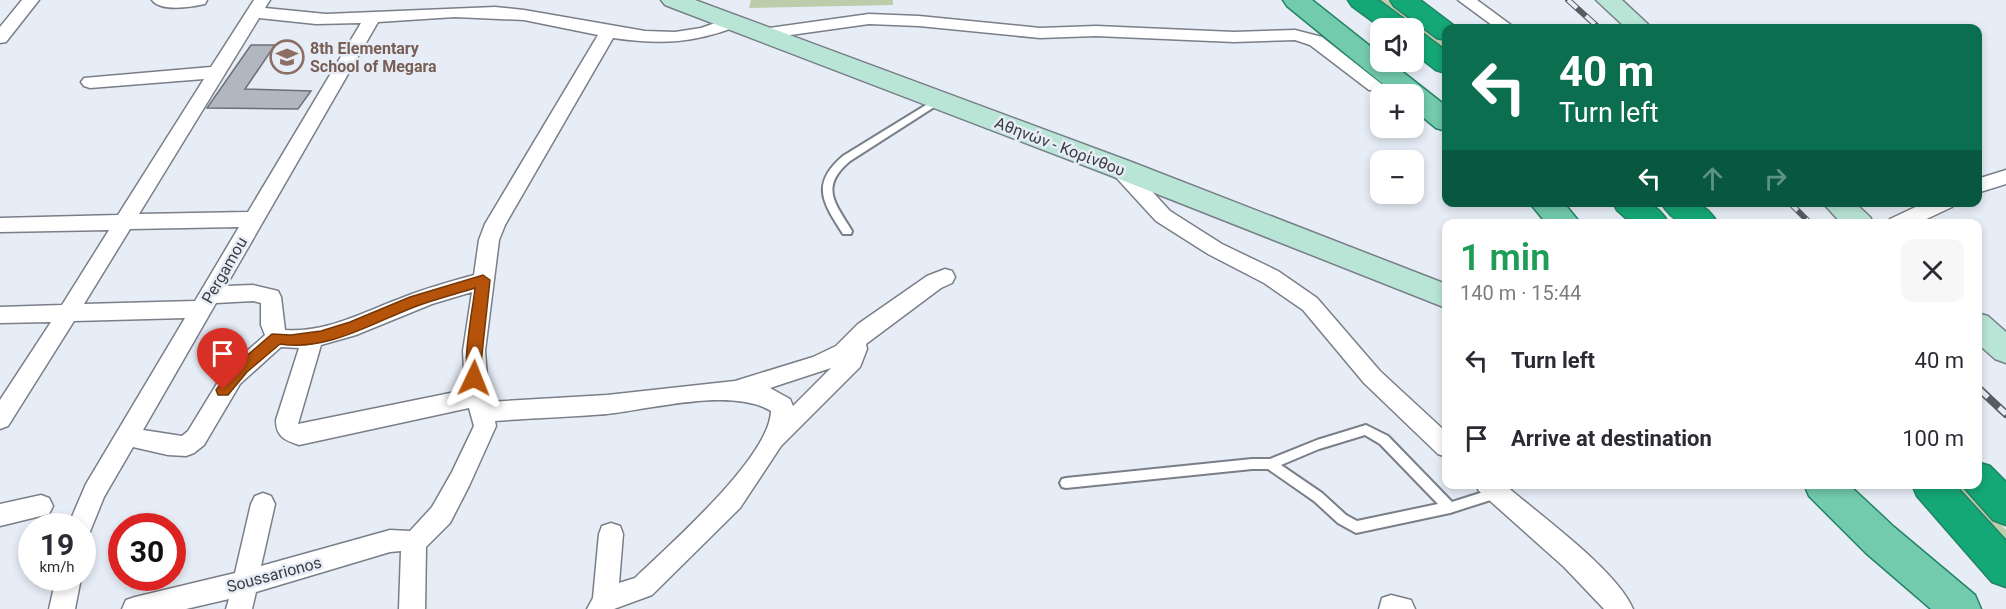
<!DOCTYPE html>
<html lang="en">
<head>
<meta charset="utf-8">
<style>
	body { margin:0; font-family:Roboto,sans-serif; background:#f7f7f7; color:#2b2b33; height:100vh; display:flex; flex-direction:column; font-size:22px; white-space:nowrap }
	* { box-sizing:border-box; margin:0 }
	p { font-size:20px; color:#7c7c81 }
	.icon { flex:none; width:33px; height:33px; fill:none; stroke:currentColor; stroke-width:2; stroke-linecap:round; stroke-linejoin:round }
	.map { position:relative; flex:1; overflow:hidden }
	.sheet { position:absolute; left:1442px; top:219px; width:540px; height:270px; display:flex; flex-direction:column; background:#fff; border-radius:12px; box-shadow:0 3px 9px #0003 }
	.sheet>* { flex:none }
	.top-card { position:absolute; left:1442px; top:24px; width:540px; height:183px; border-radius:12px; box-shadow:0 3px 9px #0003; background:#0b6e4f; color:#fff; overflow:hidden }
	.controls { position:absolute; left:1370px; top:18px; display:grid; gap:12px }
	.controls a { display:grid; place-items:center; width:54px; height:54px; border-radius:12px; background:#fff; box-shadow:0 3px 9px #0003; font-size:30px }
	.speed { position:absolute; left:18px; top:513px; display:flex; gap:12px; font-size:30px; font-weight:700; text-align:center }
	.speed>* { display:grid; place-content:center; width:78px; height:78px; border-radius:50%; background:#fff; box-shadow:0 3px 9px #0003; line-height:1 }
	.speed small { font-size:15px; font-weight:400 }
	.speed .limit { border:9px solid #d22; background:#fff; color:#111 }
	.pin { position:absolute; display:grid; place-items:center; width:51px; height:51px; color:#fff; margin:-62px -26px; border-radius:50% 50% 50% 0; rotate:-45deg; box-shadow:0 0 6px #0007 }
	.pin .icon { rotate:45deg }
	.me { position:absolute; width:66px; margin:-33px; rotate:2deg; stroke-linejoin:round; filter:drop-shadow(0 0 4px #0008) }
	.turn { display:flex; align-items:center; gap:21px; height:126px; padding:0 18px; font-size:27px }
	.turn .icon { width:78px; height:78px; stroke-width:2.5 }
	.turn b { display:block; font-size:42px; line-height:51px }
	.lanes { display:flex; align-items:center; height:57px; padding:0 18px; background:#0003; justify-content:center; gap:30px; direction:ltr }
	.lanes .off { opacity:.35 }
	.round { display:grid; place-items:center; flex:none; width:63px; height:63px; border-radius:12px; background:#f7f7f7 }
	.overview { display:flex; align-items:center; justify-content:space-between; height:102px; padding:0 18px }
	h1 { font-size:36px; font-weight:600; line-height:45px; color:#1e9e55 }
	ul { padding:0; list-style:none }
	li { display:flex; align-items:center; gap:18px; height:78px; padding:0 18px }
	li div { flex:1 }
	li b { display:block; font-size:22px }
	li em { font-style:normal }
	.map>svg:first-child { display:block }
	.green { fill:#bdcdab }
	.building { fill:#b1b6c1; stroke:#6b6f78; stroke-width:1.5 }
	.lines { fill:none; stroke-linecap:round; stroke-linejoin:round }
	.lane-casing { stroke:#797e88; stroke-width:4 }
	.street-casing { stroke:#797e88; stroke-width:3 }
	.secondary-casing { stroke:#797e88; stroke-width:3 }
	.primary-casing { stroke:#228364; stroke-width:3 }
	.highway-casing { stroke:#228364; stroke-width:3 }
	.lane { fill:#fff; fill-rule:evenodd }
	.street { fill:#fff; fill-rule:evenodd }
	.secondary { fill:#b9e5d6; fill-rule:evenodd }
	.primary { fill:#73cbad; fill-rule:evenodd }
	.highway { fill:#15a877; fill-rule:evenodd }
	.rail-far1-casing { stroke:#585b60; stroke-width:6 }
	.rail-casing { stroke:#585b60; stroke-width:8 }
	.rail-far1 { stroke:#e7edf7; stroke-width:4; stroke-dasharray:12; stroke-linecap:butt }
	.rail { stroke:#e7edf7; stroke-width:5; stroke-dasharray:15; stroke-linecap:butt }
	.route { fill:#b45309; stroke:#753606; stroke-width:1.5 }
	.labels { text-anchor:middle; stroke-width:5; stroke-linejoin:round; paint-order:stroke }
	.education-label { font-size:16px; font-weight:bold; fill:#785e54; stroke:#e7edf7; text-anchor:start }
	.street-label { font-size:16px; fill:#3b3d41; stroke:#e7edf7 }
</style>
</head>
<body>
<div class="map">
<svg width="2006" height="609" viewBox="0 0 2006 609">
	<rect width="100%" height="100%" fill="#e7edf7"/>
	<path class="green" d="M751,0H893V5L749,8Z
		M1378,0H1387L1446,44V51Z
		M1951,485H1963L2006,530V543Z"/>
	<path class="building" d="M251,45H275L245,89L311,91L298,109L207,108Z"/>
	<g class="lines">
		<g class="lane-casing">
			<path id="lane" d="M939,97L943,100L942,102L850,161C819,187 835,203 852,231L851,234H843C823,203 810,184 843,156Z
				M1366,425L1388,436L1452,502L1496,488L1500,489L1502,493L1500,497L1450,513L1356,533L1338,523L1314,501L1268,469H1252L1066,488L1062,487L1060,483L1062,479L1066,478L1252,459H1270L1317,440ZM1365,435L1380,444L1438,504L1357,521L1346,515L1322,493L1281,465L1319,449Z"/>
		</g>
		<g class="street-casing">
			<path id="street" d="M22,0H39L6,42L0,43V27Z
				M152,0H207L205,4C191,7 161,12 152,0Z
				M254,0H270L265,8L326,14L495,7L524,10L645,31L675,32L701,28L732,17L738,18L740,22L738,26C694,43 661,45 613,38L505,225L499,240L485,351L489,402L607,395L735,381L813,357L836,346L858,324L927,276L945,269L952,271L955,277L952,283L941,288L866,344L867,349L860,367L781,446L740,508L652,595L614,609H587L593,598L599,534L602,526L611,523L620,526L623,534L619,583L635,578C669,545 770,457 771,411C732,387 652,409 607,414C570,417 532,418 495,421L496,426L469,486L450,523L426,547L425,609H399L401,551L390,552L256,592L252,609H226L229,599L186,609H122L126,600L135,597L235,573L251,504L255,496L263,493L271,496L275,504L261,566L390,530L410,531L432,507L452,472L474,426L469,408L299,445C285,440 276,437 276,420L299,348L281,347L240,384L204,445L194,453L186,456L168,455L133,447L104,497L89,534L82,536V526H68L86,484L185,318L74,321L8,426L0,429V400L51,322L0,323V307L62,305L109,230L0,232V218L118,215L204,79L90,88L84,86L81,82L84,78L211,67ZM455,17L524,20L598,35L485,224L479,240L474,275C449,282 423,289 399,299C361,313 326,333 285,330L281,297L278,291L253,285L226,286L378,22ZM259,18L316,24L361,23L248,212L139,214ZM239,227L195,301L84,304L130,229ZM472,292L463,351L465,390L298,424L321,345L356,335L432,304ZM253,301L261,303V325L265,335L224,372L188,431L182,436L143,430L216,303ZM831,368L793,406L790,399L770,388Z
				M1458,0H1477L1515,28H1496Z
				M869,14L919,16L1040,28L1096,26L1234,32L1295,30L1322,37L1384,86L1381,90H1369L1310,45L1295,40L1234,42L1096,36L1040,38L919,26L869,24L762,39L756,38L754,34L756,30L762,29Z
				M1119,161L1126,163L1170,211L1222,244L1278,271L1317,298L1380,371L1446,432V457L1438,454L1364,383L1303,310L1264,283L1208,254L1156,221L1112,173L1110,168L1112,163Z
				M2006,170V184L1977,193V179Z
				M1926,202H1954L1952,207L1916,224H1887L1890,219Z
				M1475,484H1504C1539,515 1616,569 1633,609H1604L1564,567L1479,491Z
				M41,495L49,498L53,506L49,514L0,526V504Z
				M56,578H81L75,609H49Z
				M1391,595L1411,600L1415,609H1379L1382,598Z"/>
		</g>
		<g class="secondary-casing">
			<path id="secondary" d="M661,0H695L1129,161L1446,284V308L1109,175L665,5Z
				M1596,0H1622L1652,28H1626Z
				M1822,202H1854L1870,217L1874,224H1842Z
				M1977,313L1988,316L2006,332V363L1995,359L1977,343Z"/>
		</g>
		<g class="primary-casing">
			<path id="primary" d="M1283,0H1312L1380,54V62H1390L1446,106V131L1436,128L1413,109V94H1395L1287,6Z
				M1529,202H1563L1581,224H1547Z
				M1804,484H1848L1894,527L1975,595L1981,609H1931L1866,553L1809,496Z"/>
		</g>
		<g class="highway-casing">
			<path id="highway" d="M1348,0H1378L1408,22L1412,28H1382L1352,6Z
				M1390,0H1420L1457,28H1446V40L1437,38L1394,6Z
				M1413,30L1422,33L1446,51V73L1436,70L1413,52Z
				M1613,202C1638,202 1655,198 1669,224H1633L1617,210Z
				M1661,202C1686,202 1704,198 1718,224C1693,224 1675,228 1661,202Z
				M1977,462L1990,466L2006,482V525L1993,520L1961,484H1977Z
				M1912,484H1954L2006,541V587L1992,582L1917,496Z"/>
		</g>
		<use href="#lane" class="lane"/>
		<use href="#street" class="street"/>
		<use href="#secondary" class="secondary"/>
		<use href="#primary" class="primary"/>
		<use href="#highway" class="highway"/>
		<g class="rail-far1-casing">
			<path id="rail-far1" d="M1568,0L1599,28
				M1789,202L1811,224"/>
		</g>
		<g class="rail-casing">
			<path id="rail" d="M1977,387L2006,414"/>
		</g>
		<use href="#rail-far1" class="rail-far1"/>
		<use href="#rail" class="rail"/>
	</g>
	<path class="route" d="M483,275L490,280L479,382H469C461,366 473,308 475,288C456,294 436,299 417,306C374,322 327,352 280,344L247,372L228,395H218L216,390L237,364L272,334L291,335L321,331L350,322L410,297Z"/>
	<defs>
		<g id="school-ring" transform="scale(1.725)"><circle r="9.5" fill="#e7edf7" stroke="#8d6e63" stroke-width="1.5"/><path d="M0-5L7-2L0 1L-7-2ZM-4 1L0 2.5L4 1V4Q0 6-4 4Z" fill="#8d6e63"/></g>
	</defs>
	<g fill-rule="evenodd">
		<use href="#school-ring" x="287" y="57"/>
	</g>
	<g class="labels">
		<g class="education-label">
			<text x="310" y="54">8th Elementary<tspan x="310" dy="18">School of Megara</tspan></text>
		</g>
		<g class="street-label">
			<text transform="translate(1060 146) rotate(21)" y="6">Αθηνών - Κορίνθου</text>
			<text transform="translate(224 270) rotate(-60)" y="6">Pergamou</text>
			<text transform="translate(274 574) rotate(-15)" y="6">Soussarionos</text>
		</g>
	</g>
</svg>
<div class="controls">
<a><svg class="icon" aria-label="sound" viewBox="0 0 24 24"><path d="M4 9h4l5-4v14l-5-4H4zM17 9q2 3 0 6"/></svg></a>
<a>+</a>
<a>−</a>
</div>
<div class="speed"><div>19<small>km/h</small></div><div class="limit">30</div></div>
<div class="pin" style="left:223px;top:390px;background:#d93025"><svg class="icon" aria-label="arrive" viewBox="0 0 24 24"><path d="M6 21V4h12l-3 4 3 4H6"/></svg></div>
<svg class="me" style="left:474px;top:378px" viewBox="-20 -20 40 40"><path d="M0-17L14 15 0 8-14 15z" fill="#b45309" stroke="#fff" stroke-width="4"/></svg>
<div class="top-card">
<div class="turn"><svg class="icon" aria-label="left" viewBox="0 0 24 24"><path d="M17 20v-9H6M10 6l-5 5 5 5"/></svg><div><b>40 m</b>Turn left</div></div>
<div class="lanes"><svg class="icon" aria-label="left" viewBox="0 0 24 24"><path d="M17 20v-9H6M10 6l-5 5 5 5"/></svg><svg class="icon off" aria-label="ahead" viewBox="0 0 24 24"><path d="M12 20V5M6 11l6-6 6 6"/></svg><svg class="icon off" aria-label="right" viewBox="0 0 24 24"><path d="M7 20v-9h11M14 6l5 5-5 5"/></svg></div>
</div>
<section class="sheet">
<div class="overview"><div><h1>1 min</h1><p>140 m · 15:44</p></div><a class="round"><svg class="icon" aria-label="close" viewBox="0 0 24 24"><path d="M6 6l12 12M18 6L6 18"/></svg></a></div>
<ul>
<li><svg class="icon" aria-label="left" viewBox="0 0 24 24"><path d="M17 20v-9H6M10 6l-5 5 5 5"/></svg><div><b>Turn left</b></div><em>40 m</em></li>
<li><svg class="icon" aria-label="arrive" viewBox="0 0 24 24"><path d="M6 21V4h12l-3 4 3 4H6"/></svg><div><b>Arrive at destination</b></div><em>100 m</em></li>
</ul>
</section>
</div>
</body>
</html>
